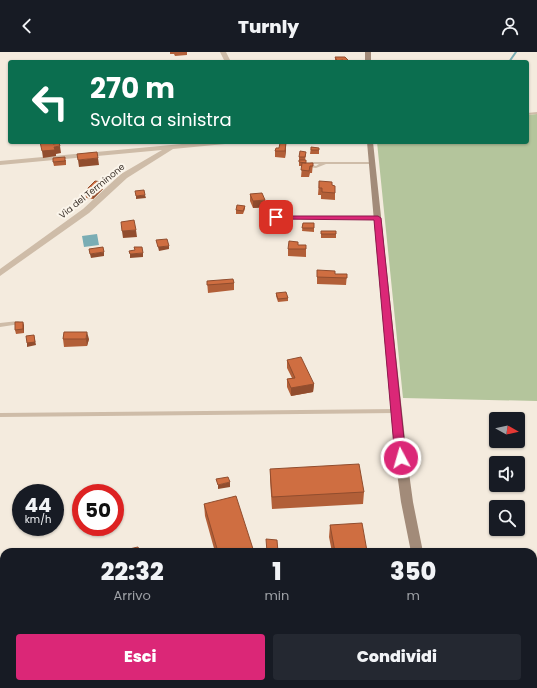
<!DOCTYPE html>
<html lang="it">
<head>
<meta charset="utf-8">
<style>
	body { margin:0; font-family:Poppins,sans-serif; background:#242831; color:#f1f3f6; height:100vh; display:flex; flex-direction:column; font-size:15px; white-space:nowrap }
	* { box-sizing:border-box; margin:0 }
	p { font-size:13px; color:#9ea1a6 }
	.icon { flex:none; width:22px; height:22px; fill:none; stroke:currentColor; stroke-width:2; stroke-linecap:round; stroke-linejoin:round }
	.map { position:relative; flex:1; overflow:hidden }
	.sheet { position:absolute; left:0px; top:496px; width:537px; height:140px; display:flex; flex-direction:column; background:#171b24; border-radius:12px 12px 0 0; box-shadow:0 1px 3px #0004 }
	.sheet>* { flex:none }
	.banner { position:absolute; left:8px; top:8px; width:521px; height:84px; border-radius:4px; box-shadow:0 1px 3px #0004; background:#0b6e4f; color:#fff; overflow:hidden }
	.needle { width:26px; rotate:98deg }
	.buttons { position:absolute; left:489px; top:360px; display:grid; gap:8px }
	.buttons a { display:grid; place-items:center; width:36px; height:36px; border-radius:4px; background:#171b24; box-shadow:0 1px 3px #0004; font-size:20px }
	.speed { position:absolute; left:12px; top:432px; display:flex; gap:8px; font-size:20px; font-weight:700; text-align:center }
	.speed>* { display:grid; place-content:center; width:52px; height:52px; border-radius:50%; background:#171b24; box-shadow:0 1px 3px #0004; line-height:1 }
	.speed small { font-size:10px; font-weight:400 }
	.speed .limit { border:6px solid #d22; background:#fff; color:#111 }
	.pin { position:absolute; display:grid; place-items:center; width:34px; height:34px; color:#fff; margin:-17px; border-radius:8px; box-shadow:0 2px 6px #0006 }
	.me { position:absolute; width:44px; margin:-22px; rotate:354deg; stroke-linejoin:round; filter:drop-shadow(0 0 3px #0008) }
	.turn { display:flex; align-items:center; gap:14px; height:84px; padding:0 16px; font-size:18px }
	.turn .icon { width:52px; height:52px; stroke-width:2.5 }
	.turn b { display:block; font-size:28px; line-height:34px }
	.eta { display:flex; justify-content:space-evenly; align-items:center; height:68px; text-align:center }
	.eta b { font-size:24px; font-weight:800; line-height:28px }
	.primary-button { display:flex; gap:8px; margin-top:auto; padding:8px 16px }
	.primary-button a { flex:1; height:46px; border-radius:4px; background:#db2777; color:#fff; font-size:16px; font-weight:800; line-height:46px; text-align:center }
	.primary-button a+a { background:#242831; color:#f1f3f6 }
	header { display:flex; justify-content:space-between; align-items:center; height:52px; padding:0 16px; background:#171b24; font-size:18px; font-weight:800 }
	.map>svg:first-child { display:block }
	.green { fill:#b4c59c }
	.water { fill:#7aadb4 }
	.lines { fill:none; stroke-linecap:round; stroke-linejoin:round }
	.stream { stroke:#7aadb4; stroke-width:2 }
	.lane { fill:#cebca8; fill-rule:evenodd }
	.street { fill:#cebca8; fill-rule:evenodd }
	.secondary { fill:#a28b79; fill-rule:evenodd }
	.wall { fill:#b25f38 }
	.shaded-wall { fill:#914d2e }
	.building { fill:#cf6e41; stroke:#914d2e }
	.route { fill:#db2777; stroke:#8e194d }
	.labels { text-anchor:middle; stroke-width:4; stroke-linejoin:round; paint-order:stroke }
	.far-street-label { font-size:9px; fill:#3a3029; stroke:#fbf5eb }
</style>
</head>
<body>
<header><svg class="icon" aria-label="back" viewBox="0 0 24 24"><path d="M15 5l-7 7 7 7"/></svg>Turnly<svg class="icon" aria-label="person" viewBox="0 0 24 24"><circle cx="12" cy="8" r="4"/><path d="M4 21q1-7 8-7t8 7"/></svg></header>
<div class="map">
<svg width="537" height="636" viewBox="0 0 537 636">
	<rect width="100%" height="100%" fill="#f4ebde"/>
	<path class="green" d="M537,62V349L403,346L377,90H527V63Z"/>
	<path class="water" d="M97,182L99,193L84,195L82,184Z"/>
	<g class="lines">
		<path class="stream" d="M509,10L516,0"/>
		<path class="lane" d="M537,60V62L527,63V61Z
			M311,110H372L374,111L372,112H326L316,116L308,115L307,114ZM313,112H319L316,114L312,113Z
			M274,164L378,165L380,166L378,167L276,166H274Z
			M18,269L20,270L21,271L20,272L0,275V271Z
			M396,357L399,359L396,361L0,365V361Z
			M533,622H537V630H533Z"/>
		<path class="street" d="M220,0H226L231,10H225Z
			M203,90H228L225,92L173,97L127,126L89,161L0,224V217L83,157L121,122L162,98L0,113V109Z"/>
		<path class="secondary" d="M365,0H371V10H365Z
			M367,90H373L407,406L413,450L423,500H411L401,450L395,406Z
			M438,632H452L453,636H439Z"/>
	</g>
	<path class="wall" d="M170,0H187V3L175,4L174,2H170Z
		M335,5L349,9L353,10H335Z
		M286,91V98L285,106L275,105V99Z
		M311,95L319,96V102H310Z
		M306,103L305,108L306,111H313L312,121H310L309,125H301L302,114H299V105Z
		M66,108V113L54,114L53,110Z
		M319,129L332,133L335,141V148L321,147V143H318Z
		M103,137L93,147L86,146L85,139Z
		M250,142L265,155L253,156L250,149Z
		M245,154V157L243,162H236V158Z
		M303,171H314V180L302,179Z
		M321,179H336V186H321Z
		M298,193H306V205L288,204V197Z
		M317,218L335,222H347L346,233L317,232Z
		M207,229L234,231V238L208,241Z
		M276,241L288,246V249L278,250L276,244Z
		M24,273V281L16,282L15,278Z
		M64,280L89,287L87,294L64,295L63,287Z
		M287,308L314,332L313,340L291,344L287,335V327L292,326L287,316Z
		M270,417L364,440L363,452L272,457L270,428Z
		M204,452L254,500H215L205,464Z
		M330,473L367,499V500H332L329,485Z"/>
	<path class="shaded-wall" d="M286,91V98L285,106V99Z
		M60,94L61,101L56,102V104L43,106L42,99L54,95Z
		M98,106L99,113L79,115L78,108Z
		M102,130L103,137L93,147L92,141Z
		M145,143L146,146L136,147V144Z
		M265,148V155L253,156V149Z
		M136,178L137,185L123,186L122,179Z
		M169,194V197L159,199L158,195Z
		M104,200V204L91,206L90,202Z
		M143,201V205L130,206V202Z
		M23,270L24,273V281L23,277Z
		M87,280L89,287L87,294L86,287Z
		M34,283L36,293L27,295V291Z
		M314,332L313,340L291,344V336Z
		M230,430V435L218,437V433Z"/>
	<path class="building" d="M335,5H345L349,9H353V10H344L343,8L337,9Z
		M40,90H52L53,92L59,91L60,94L54,95L55,98L42,99Z
		M280,91H286L285,99H275L276,96H279Z
		M311,95L319,96V98H311Z
		M300,99L306,100L305,105H299Z
		M97,100L98,106L78,108L77,102Z
		M65,105V109L53,110V106Z
		M299,108H306V111L299,110Z
		M302,111H313V114H310L309,119L301,118Z
		M95,129L102,130L92,141L85,139Z
		M319,129L332,130V133L335,134V141L322,140V136H319Z
		M144,138L145,143L136,144L135,139Z
		M262,141L265,148L253,149L250,142Z
		M237,153L245,154L243,159L236,158Z
		M134,168L136,178L122,179L121,170Z
		M303,171H314V176H302Z
		M321,179H336V182H321Z
		M167,187L169,194L158,195L156,188Z
		M289,189L298,190V193H306V197H288Z
		M103,195L104,200L90,202L89,197Z
		M134,195H142L143,201L130,202L129,199L135,198Z
		M317,218L335,219V222H347V226L317,225Z
		M233,227L234,231L207,233V229Z
		M286,240L288,246L278,247L276,241Z
		M15,270H23V277L15,278Z
		M64,280H87L86,287H63Z
		M34,283L35,290L27,291L26,284Z
		M301,305L314,332L291,336L287,327L295,326L287,308Z
		M359,412L364,440L272,445L270,417Z
		M228,425L230,430L218,433L216,427Z
		M236,444L254,500H218L204,452Z
		M362,471L367,499L335,500L330,473Z
		M266,487L277,488L278,500H267Z
		M138,495L140,500H116Z
		M232,632H370L371,636H232Z"/>
	<path class="route" d="M273,164H378L381,166L406,406L404,409H397L395,406L374,168L276,167H273Z"/>
	<g class="labels">
		<g class="far-street-label">
			<text transform="translate(92 139) rotate(-39)" y="3">Via del Terminone</text>
		</g>
	</g>
</svg>
<div class="buttons">
<a><svg class="needle" viewBox="-14 -14 28 28"><path d="M0-13l5 13h-10z" fill="#e53935"/><path d="M0 13l5-13h-10z" fill="#9ea1a6"/></svg></a>
<a><svg class="icon" aria-label="sound" viewBox="0 0 24 24"><path d="M4 9h4l5-4v14l-5-4H4zM17 9q2 3 0 6"/></svg></a>
<a><svg class="icon" aria-label="search" viewBox="0 0 24 24"><circle cx="10" cy="10" r="6"/><path d="M15 15l6 6"/></svg></a>
</div>
<div class="speed"><div>44<small>km/h</small></div><div class="limit">50</div></div>
<div class="pin" style="left:276px;top:165px;background:#d93025"><svg class="icon" aria-label="arrive" viewBox="0 0 24 24"><path d="M6 21V4h12l-3 4 3 4H6"/></svg></div>
<svg class="me" style="left:401px;top:406px" viewBox="-20 -20 40 40"><circle r="17" fill="#db2777" stroke="#fff" stroke-width="3"/><path d="M0-11L8 9 0 5-8 9z" fill="#fff"/></svg>
<div class="banner">
<div class="turn"><svg class="icon" aria-label="left" viewBox="0 0 24 24"><path d="M17 20v-9H6M10 6l-5 5 5 5"/></svg><div><b>270 m</b>Svolta a sinistra</div></div>
</div>
<section class="sheet">
<div class="eta">
<div><b>22:32</b><p>Arrivo</p></div>
<div><b>1</b><p>min</p></div>
<div><b>350</b><p>m</p></div>
</div>
<div class="primary-button"><a>Esci</a><a>Condividi</a></div>
</section>
</div>
</body>
</html>
